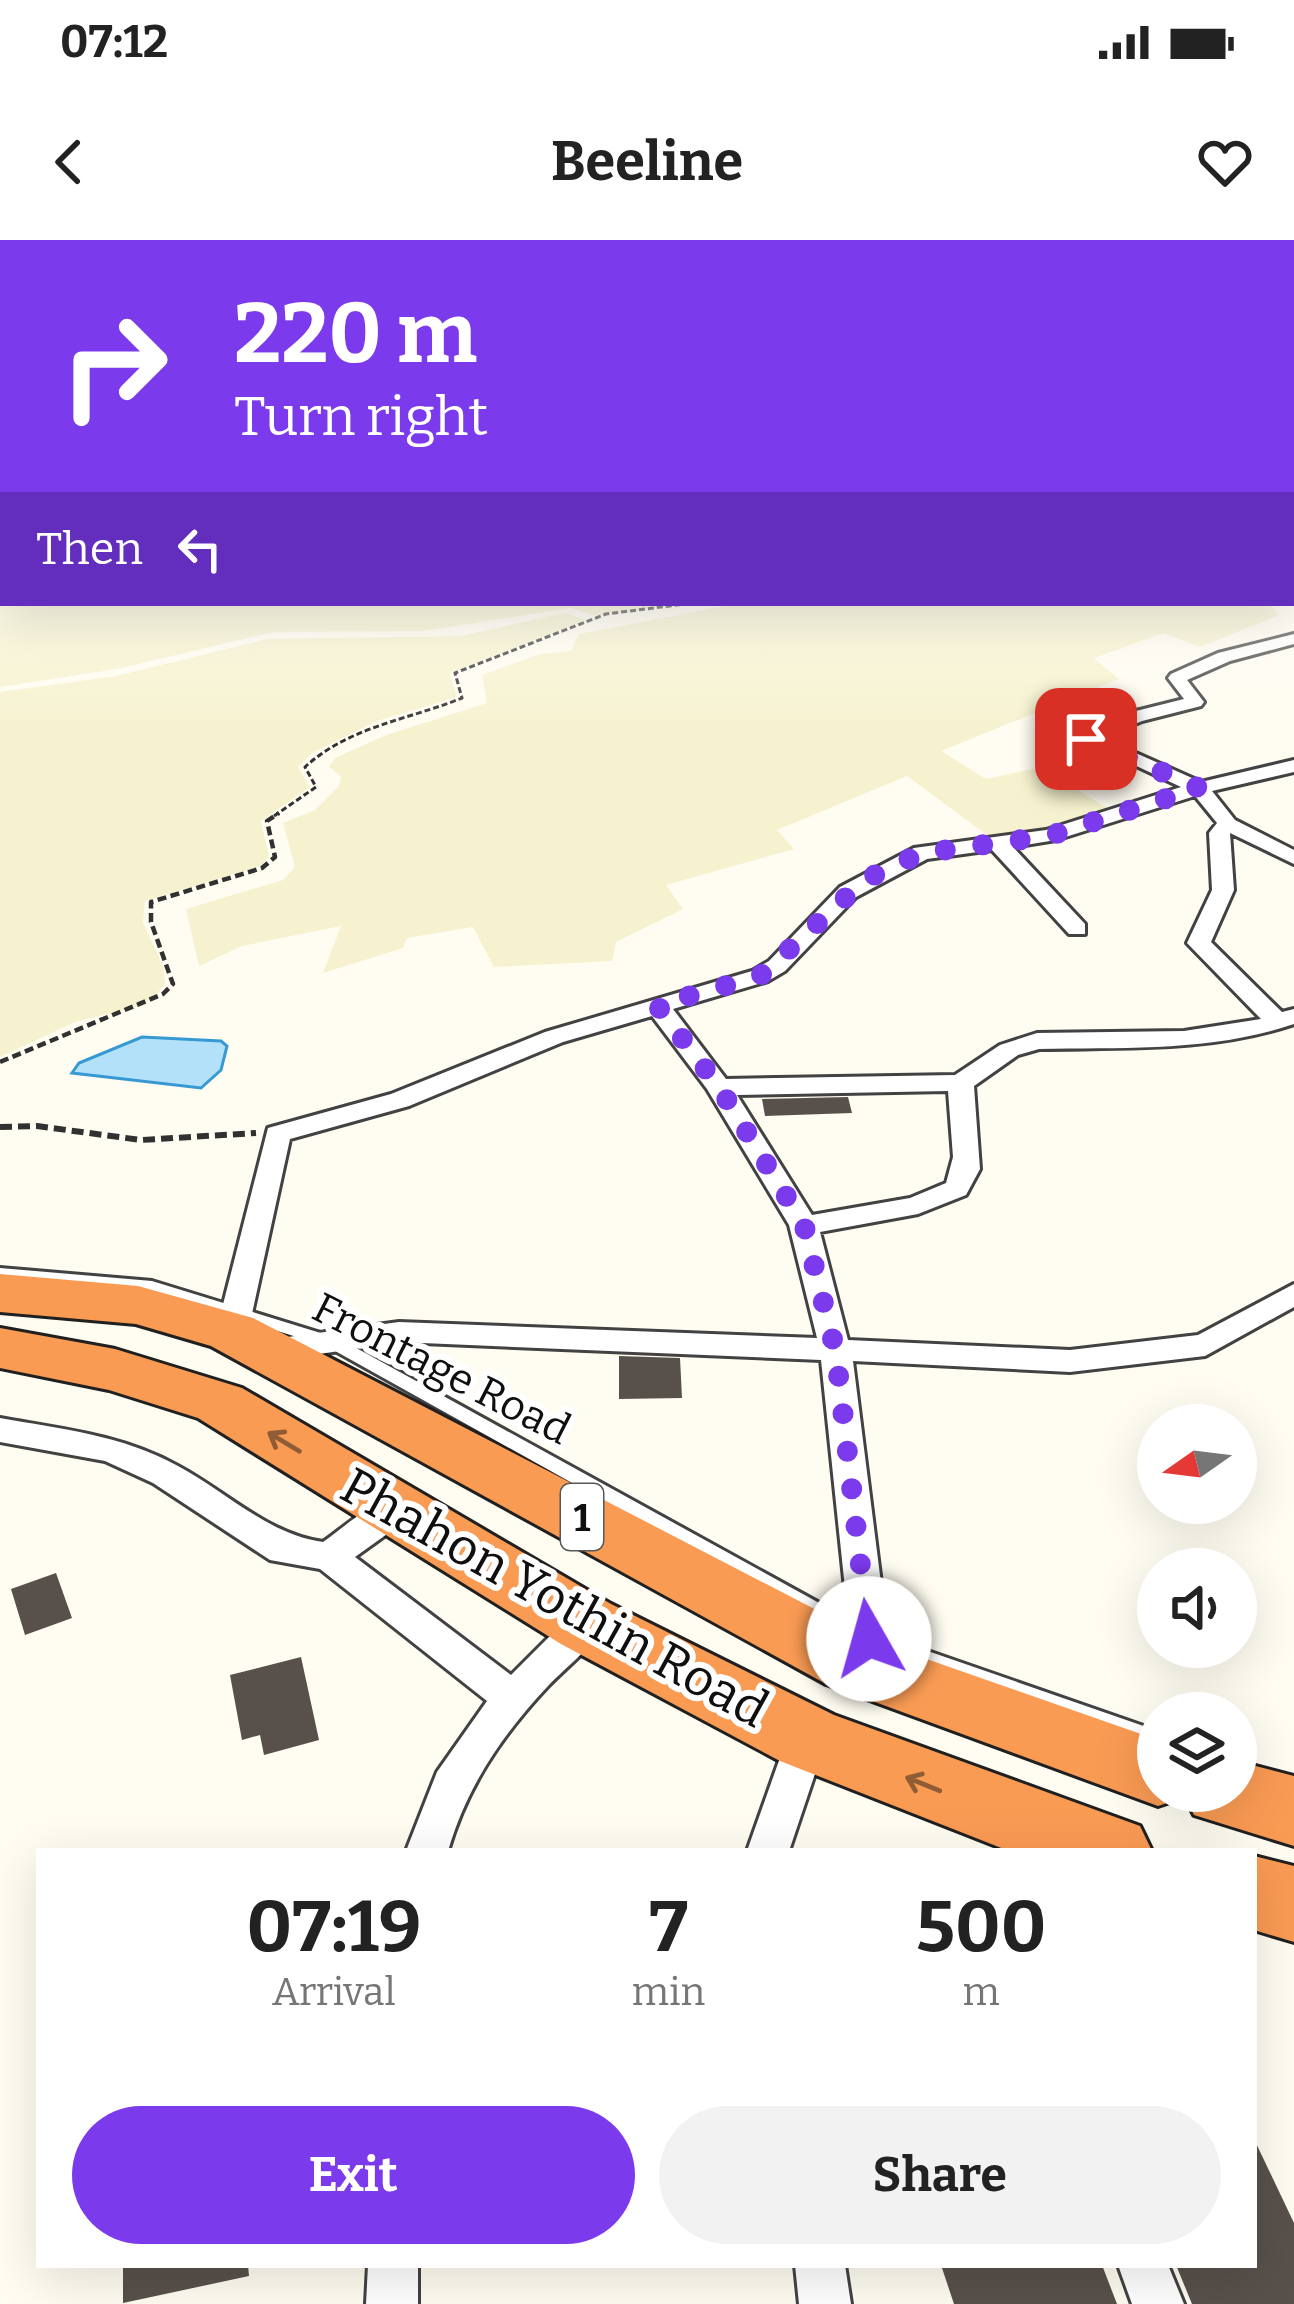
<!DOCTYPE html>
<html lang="en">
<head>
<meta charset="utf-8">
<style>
	body { margin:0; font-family:Bitter,serif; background:#f2f2f2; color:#222; height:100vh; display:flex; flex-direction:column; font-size:45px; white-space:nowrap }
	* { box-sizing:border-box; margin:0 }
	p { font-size:39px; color:#767676 }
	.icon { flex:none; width:66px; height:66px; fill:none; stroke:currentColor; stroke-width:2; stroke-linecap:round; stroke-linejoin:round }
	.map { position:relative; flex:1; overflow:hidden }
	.drawer { position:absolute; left:36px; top:1608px; width:1221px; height:420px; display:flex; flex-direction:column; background:#fff; border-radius:0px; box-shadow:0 12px 48px #0002 }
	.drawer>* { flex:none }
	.guide { position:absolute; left:0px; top:0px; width:1296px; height:366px; box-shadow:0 12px 48px #0002; background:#7c3aed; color:#fff; overflow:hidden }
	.needle { width:78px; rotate:256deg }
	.fabs { position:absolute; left:1137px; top:1164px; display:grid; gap:24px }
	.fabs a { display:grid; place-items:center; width:120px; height:120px; border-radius:50%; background:#fff; box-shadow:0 12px 48px #0002; font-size:60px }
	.pin { position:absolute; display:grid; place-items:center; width:102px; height:102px; color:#fff; margin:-51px; border-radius:24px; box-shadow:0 6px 18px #0006 }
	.me { position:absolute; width:132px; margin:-66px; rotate:353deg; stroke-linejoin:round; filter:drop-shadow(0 0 9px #0008) }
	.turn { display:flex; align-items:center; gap:42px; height:252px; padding:0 36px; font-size:54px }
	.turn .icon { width:156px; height:156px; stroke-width:2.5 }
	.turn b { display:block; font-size:84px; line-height:102px }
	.then { display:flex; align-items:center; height:114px; padding:0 36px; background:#0003; gap:24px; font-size:45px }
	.eta { display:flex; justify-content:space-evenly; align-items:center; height:204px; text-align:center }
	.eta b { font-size:72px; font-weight:700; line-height:84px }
	.action { display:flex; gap:24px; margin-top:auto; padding:24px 36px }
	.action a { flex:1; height:138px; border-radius:72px; background:#7c3aed; color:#fff; font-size:48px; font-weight:700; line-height:138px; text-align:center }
	.action a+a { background:#f2f2f2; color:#222 }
	.status { display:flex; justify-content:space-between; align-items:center; height:84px; padding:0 60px; background:#fff; direction:ltr }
	.status svg { height:33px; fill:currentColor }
	header { display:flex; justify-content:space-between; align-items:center; height:156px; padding:0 36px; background:#fff; font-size:54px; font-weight:700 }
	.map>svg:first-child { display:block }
	.farmland { fill:#f6f2cf }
	.water { fill:#b3e1f9; stroke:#3799d3; stroke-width:3 }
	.building { fill:#58504b }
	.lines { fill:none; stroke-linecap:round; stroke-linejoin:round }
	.lane-casing { stroke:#424242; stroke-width:6 }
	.street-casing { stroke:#424242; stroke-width:6 }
	.highway-casing { stroke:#202020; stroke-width:6 }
	.path-far2 { stroke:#313131; stroke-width:3; stroke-dasharray:6 3; stroke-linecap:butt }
	.path-far1 { stroke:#313131; stroke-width:4.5; stroke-dasharray:9 4.5; stroke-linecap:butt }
	.path { stroke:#313131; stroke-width:6; stroke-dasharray:12 6; stroke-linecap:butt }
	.lane { fill:#fff; fill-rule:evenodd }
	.street { fill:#fff; fill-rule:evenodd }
	.highway { fill:#fa9b54; fill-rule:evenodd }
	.oneway { stroke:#905c35 }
	.route { stroke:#7c3aed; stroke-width:21; stroke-dasharray:0 37.8 }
	.labels { text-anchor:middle; stroke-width:12; stroke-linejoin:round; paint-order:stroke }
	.shield { fill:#fff; stroke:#575757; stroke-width:3 }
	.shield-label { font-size:39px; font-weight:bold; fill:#0f0f0f }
	.street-label { font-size:42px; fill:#0f0f0f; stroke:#fff }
	.near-street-label { font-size:51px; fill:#0f0f0f; stroke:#fff }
</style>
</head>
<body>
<div class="status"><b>07:12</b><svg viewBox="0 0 49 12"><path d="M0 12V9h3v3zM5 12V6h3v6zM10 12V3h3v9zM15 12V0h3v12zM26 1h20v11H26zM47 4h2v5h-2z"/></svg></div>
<header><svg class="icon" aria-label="back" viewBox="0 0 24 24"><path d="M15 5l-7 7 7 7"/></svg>Beeline<svg class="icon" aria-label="heart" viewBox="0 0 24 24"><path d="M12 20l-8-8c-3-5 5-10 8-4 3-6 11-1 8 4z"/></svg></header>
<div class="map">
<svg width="1294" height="2064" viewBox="0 0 1294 2064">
	<rect width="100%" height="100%" fill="#fffcf1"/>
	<path class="farmland" d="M0,211L3,363H688L596,376L570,368L423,391L273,392L117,429L0,447Z
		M742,363H1275L1270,365L1279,375L1200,407L1163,393L1094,418L1119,439L941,511L986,539L1042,527L1110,570L1050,591L991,598L907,536L777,590L794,609L666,645L683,669L616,702L612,721L494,727L473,687L407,698L403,708L323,733L341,686L242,706L199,726L186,669L283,640L295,627L283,583L315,570L339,546L341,537L329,527L335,518L386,495L487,463L482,435L540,414L571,411L579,394Z
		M565,373L586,380L450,433L457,457L377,481L312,513L298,527L310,547L261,581L269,617L260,626L145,661L143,682L163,726L165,744L156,755L140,766L75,782L0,817V452L116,436L268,399L461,396Z"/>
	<path class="water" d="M142,797L221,801L227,806L221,830L201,848L72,833L79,823Z"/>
	<path class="building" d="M848,857L852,873L765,876L762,859Z
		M619,1116L680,1118L682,1158L619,1159Z
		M56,1333L72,1378L25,1395L11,1349Z
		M301,1417L319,1500L264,1515L260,1495L242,1500L230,1435Z
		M1254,1899L1294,1983V2064H1192L1176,2025H1254Z
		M123,2025H248L249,2036L123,2063Z
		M941,2025H1102L1117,2064H954Z"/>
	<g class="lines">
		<g class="lane-casing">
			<path id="lane" d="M0,1028L152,1041L340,1099L841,1375L843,1380L841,1385L834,1387L827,1385L328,1107L151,1051L0,1038Z
				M922,1409L1158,1491V1507L915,1422L913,1417L915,1412Z"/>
		</g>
		<g class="street-casing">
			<path id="street" d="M1294,394V404L1230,421L1187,440L1204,462L1201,466L1142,481L1102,498L1201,542L1294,520V532L1212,551L1235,580L1294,610V624L1230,593L1234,650L1211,702L1282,772L1294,769V784C1211,812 1125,807 1039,809L1018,815L974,846L980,929L966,955L918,974L820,992L848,1100L1070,1110L1198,1095L1294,1044V1067L1205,1116L1070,1132L853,1121L888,1399C876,1421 866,1443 839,1434L833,1423L850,1396L821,1120L399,1102L273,1121L257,1110L273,1099L399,1082L817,1098L789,985L707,849L652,776L563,802L409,866L290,899L248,1092L232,1102L221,1099L216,1092L268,888L391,854L545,792L752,731L769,721L840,647L914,608L1046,590L1181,547L1077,498L1128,473L1184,459L1168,438L1171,434L1218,413ZM1195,556L1217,583L1209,593L1212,650L1187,703L1261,779L1184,791L1037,793L1000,805L955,835L726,839L673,769L768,741L785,731L856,657L927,619L992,610L1069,694H1085V684L1013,607L1056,600ZM948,851L953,917L946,943L910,958L812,975L737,855Z
				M0,1178C61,1189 122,1195 178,1226C227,1252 267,1294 323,1302C347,1286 379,1252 408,1261L413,1270L408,1279L355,1317L511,1435L573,1373L586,1369L599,1373L605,1384C592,1408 567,1426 548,1446C502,1495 467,1546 448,1611H406L437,1532L487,1461L320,1329L270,1320L153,1243L105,1221L0,1202Z
				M807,1481L821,1486L827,1498L789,1611H747L787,1498L793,1486Z
				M368,2025H418V2064H366Z
				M795,2025H845L851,2064H799Z
				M1118,2025H1168L1184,2064H1132Z"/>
		</g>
		<g class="highway-casing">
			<path id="highway" d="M0,1034L138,1046L253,1078L878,1402L1158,1500V1551H1236V1521L1294,1536V1606L1194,1575L1185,1557L1158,1566L826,1444L211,1106L136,1084L0,1072Z
				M0,1088L115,1109L242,1148L611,1364L834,1475L1140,1586L1152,1611H1009L780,1521L561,1404L198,1178L109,1150L0,1128Z
				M1254,1616L1294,1626V1702L1254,1690Z"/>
		</g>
		<path class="path-far2" d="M274,576L316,547L305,527C350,486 408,480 462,458L455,433L606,374L693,363"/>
		<path class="path-far1" d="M0,822L163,754L173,744L151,682V662L262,628L275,617L267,581L279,573"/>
		<path class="path" d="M0,887L37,886L141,900L256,893"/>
		<use href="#lane" class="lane"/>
		<use href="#street" class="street"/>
		<use href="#highway" class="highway"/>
	</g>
	<defs><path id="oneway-shaft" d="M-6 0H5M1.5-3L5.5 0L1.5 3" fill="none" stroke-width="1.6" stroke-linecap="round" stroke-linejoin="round" transform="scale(3)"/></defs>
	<g class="oneway">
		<use href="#oneway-shaft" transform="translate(284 1202) rotate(-149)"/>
		<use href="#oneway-shaft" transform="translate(923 1544) rotate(-158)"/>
	</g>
	<linearGradient id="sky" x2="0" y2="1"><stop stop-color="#93c6ef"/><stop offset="0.42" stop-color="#fffef9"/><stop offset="1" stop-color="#fffef9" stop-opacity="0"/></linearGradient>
	<rect width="1294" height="499" fill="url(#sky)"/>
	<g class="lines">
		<path class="route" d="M869,1399L836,1113L804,985L719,847L657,765L760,736L866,639L922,613L1049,596L1199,548L1086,499"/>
	</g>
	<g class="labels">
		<rect class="shield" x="561" y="1244" width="42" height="66" rx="9"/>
		<g class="shield-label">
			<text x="582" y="1291">1</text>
		</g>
		<g class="street-label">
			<text transform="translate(442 1128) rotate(27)" y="15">Frontage Road</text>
		</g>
		<g class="near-street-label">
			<text transform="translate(555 1357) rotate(29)" y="18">Phahon Yothin Road</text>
		</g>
	</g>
</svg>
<div class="fabs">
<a><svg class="needle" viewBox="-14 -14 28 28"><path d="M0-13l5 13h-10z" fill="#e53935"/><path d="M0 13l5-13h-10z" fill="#767676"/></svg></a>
<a><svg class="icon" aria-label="sound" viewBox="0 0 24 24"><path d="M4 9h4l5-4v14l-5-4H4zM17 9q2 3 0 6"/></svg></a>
<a><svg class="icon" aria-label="layers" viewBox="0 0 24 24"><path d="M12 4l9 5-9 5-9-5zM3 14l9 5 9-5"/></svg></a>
</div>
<div class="pin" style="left:1086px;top:499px;background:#d93025"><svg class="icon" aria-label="arrive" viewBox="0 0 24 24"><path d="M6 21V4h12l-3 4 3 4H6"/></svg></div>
<svg class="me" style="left:869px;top:1399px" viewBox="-20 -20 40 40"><circle r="19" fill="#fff"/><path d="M0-13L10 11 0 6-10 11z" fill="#7c3aed"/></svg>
<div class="guide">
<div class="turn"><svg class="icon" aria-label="right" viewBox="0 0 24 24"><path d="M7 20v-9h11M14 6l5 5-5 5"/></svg><div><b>220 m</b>Turn right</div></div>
<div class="then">Then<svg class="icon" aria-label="left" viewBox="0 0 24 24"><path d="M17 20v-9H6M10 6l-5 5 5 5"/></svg></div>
</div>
<section class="drawer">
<div class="eta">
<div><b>07:19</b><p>Arrival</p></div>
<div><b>7</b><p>min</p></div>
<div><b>500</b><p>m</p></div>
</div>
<div class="action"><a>Exit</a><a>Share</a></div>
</section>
</div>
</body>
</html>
